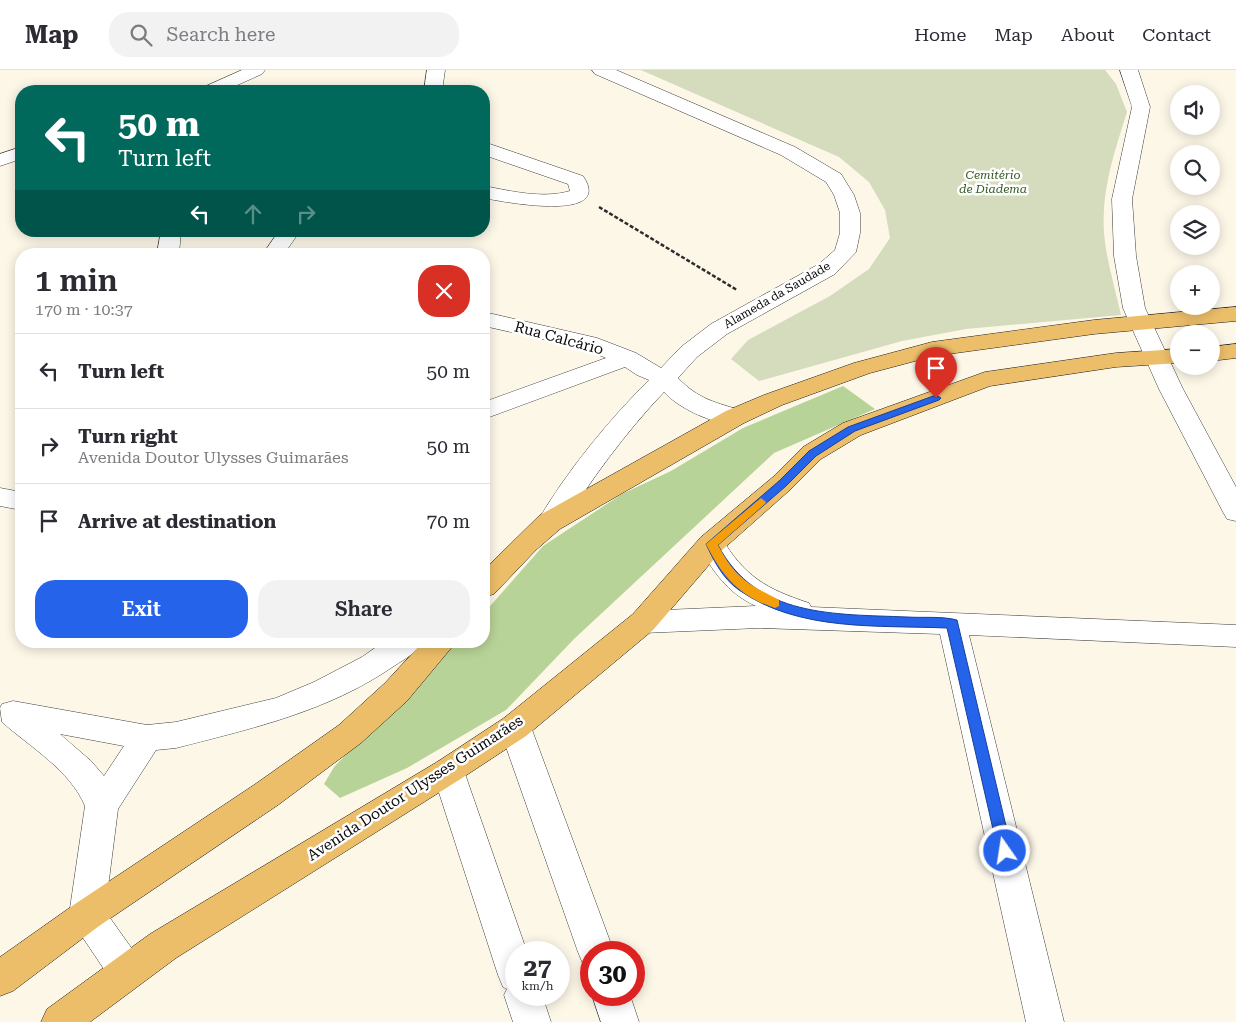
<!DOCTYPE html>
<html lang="en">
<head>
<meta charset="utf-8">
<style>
	body { margin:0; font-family:"Roboto Serif",serif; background:#f2f2f3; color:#2b2b33; height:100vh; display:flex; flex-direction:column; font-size:19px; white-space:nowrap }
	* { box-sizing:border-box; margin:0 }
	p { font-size:16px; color:#7c7c81 }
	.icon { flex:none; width:28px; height:28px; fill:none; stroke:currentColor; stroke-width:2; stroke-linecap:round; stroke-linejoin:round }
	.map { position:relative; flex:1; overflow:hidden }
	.drawer { position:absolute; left:15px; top:178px; width:475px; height:400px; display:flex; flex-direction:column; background:#fff; border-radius:20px; box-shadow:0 2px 12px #0003 }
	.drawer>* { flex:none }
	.hud { position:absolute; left:15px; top:15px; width:475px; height:152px; border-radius:20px; box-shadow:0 2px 12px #0003; background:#00695c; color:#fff; overflow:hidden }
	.fabs { position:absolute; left:1170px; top:15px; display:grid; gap:10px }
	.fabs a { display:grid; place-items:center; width:50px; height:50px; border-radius:50%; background:#fff; box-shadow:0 2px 12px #0003; font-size:25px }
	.speed { position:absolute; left:505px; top:871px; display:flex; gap:10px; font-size:25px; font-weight:700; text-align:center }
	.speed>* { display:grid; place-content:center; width:65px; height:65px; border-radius:50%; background:#fff; box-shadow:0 2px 12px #0003; line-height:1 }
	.speed small { font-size:12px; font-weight:400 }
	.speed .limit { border:8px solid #d22; background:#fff; color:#111 }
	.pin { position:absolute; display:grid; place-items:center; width:42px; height:42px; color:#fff; margin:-51px -21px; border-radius:50% 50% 50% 0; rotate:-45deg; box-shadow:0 0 5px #0007 }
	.pin .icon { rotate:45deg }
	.me { position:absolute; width:55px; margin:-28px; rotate:347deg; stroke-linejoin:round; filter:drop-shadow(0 0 4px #0008) }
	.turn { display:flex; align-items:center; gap:18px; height:105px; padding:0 20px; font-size:22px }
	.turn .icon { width:65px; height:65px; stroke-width:2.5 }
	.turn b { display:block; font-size:35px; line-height:42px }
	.lanes { display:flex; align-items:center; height:48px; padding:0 20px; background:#0003; justify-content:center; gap:25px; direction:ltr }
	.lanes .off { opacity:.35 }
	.round { display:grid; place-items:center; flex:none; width:52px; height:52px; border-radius:20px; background:#f2f2f3 }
	.summary { display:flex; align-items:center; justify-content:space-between; height:85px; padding:0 20px }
	h1 { font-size:30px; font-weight:600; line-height:38px }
	.primary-button { display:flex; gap:10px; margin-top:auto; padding:10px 20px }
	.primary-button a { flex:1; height:58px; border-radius:20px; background:#2563eb; color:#fff; font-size:20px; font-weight:600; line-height:58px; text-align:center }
	.primary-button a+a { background:#f2f2f3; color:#2b2b33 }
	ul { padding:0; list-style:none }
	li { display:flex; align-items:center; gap:15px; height:75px; padding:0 20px; border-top:1px solid #e1e1e2 }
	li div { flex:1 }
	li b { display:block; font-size:19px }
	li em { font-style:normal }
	header { display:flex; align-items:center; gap:30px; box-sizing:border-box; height:70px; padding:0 25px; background:#fff; border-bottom:1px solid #e1e1e2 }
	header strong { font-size:24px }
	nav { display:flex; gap:28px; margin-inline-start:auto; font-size:18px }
	.search { width:350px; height:45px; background:#f2f2f3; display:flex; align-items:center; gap:12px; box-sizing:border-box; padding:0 18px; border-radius:20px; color:#7c7c81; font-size:19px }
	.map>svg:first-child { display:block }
	.forest { fill:#b8d397 }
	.cemetery { fill:#d5dbbd }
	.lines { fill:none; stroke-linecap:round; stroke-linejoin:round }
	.minor-casing { stroke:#3d3d3d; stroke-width:1 }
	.major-casing { stroke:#1b1b1b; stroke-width:1 }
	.path { stroke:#2c2c2c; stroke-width:2.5; stroke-dasharray:4 2; stroke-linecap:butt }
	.minor { fill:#fff; fill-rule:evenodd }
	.major { fill:#ecbe69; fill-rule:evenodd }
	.route { fill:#2563eb; stroke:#184099 }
	.slow { fill:#f59e0b }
	.labels { text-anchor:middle; stroke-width:5; stroke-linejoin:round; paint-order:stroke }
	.far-park-label { font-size:12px; font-style:italic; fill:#335a21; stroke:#fff }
	.far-street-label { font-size:12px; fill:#0a0a0a; stroke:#fff }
	.street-label { font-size:15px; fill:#0a0a0a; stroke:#fff }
</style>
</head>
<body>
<header>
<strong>Map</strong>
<div class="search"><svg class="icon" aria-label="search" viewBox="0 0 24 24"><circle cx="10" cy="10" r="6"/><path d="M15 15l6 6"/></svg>Search here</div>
<nav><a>Home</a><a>Map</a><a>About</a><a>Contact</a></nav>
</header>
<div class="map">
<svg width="1236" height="952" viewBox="0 0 1236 952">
	<rect width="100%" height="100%" fill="#fdf7e8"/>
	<path class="forest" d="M843,316L875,339L774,383L574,569L506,640L407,698L340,728L324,714L334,697L456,571H484V543L543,476L622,424L671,401L743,358Z"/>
	<path class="cemetery" d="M641,0H1105L1116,14L1127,42C1115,80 1101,120 1104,162C1106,189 1115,218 1121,245L966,259L902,271L759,311L731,289L748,270L830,226L869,199L890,168L885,140L869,112L839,87Z"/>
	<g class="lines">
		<g class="minor-casing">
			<path id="minor" d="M242,0H265L262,4L224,21H201L204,17Z
				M427,0H445L442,21H424Z
				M592,0H616L795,77L841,104L854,125L860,143V163L856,182L835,204L727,264L697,287L678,308C698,329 716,333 744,341L747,347L744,353C721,359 679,339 664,322C625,363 590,411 560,459L550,461L540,459L537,452C567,401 607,352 649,310L637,305L625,297L484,349V332L606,288L582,278L484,256V242L597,268L636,283L661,298L681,277L711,254L819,194L835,180L840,163V143L834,125L826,112L781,85L595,4Z
				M1120,0H1138L1150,37L1132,129L1136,186L1145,238L1183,319L1236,417V451L1227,449L1223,442L1159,319L1123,238L1114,186L1112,129L1132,37Z
				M484,72L583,106C615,153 503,132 484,128V116C511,121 542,129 570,121L568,114L484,85Z
				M21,77V89L0,96V84Z
				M161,161H181L179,184H157Z
				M279,161H300L284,184H263Z
				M0,418L21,422V440L0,436Z
				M711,464L721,467C744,506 766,519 809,533L811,537L1236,555V577L969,565L1064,952H1026L940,564L759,558L643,563L633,560L628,552L633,544L643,541L756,536C727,523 713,501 697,474L701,467Z
				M385,571H423C416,583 405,589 394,596C327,642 253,658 176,678L156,680L118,739L105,841L140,890L145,902L140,914L127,919L114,914L75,856L69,845L85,736C70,700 30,677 2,652L0,638L2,634L13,631L147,655L176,652L276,628L314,612L362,587ZM60,664L124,676L104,706L91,691Z
				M515,644L526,648L531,657L614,882H591V897L583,894L578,882L499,657L504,648Z
				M448,688L459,692L464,701L527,882H516V925H542L551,952H513L504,925L507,919L503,917L498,905L432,701L437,692Z
				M592,925H630L639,952H601Z"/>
		</g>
		<g class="major-casing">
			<path id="major" d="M1236,237V251L1094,264L934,286L870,303L782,335L744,353L560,459L536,480L494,524L484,527V500L540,445L726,341L764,325L854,293L932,272L1094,250Z
				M1236,274V288L1211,291V277Z
				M1179,279V293L1116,297L990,316L861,365L821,389L791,419L721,481L653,560L526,666L459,710L176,888L90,952H41L47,939L150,864L437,692L504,648L633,544L701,467L773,407L803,377L843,353L985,302L1116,283Z
				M424,571H457L407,631L361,673L278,735L99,856L13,921L0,926V887L75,834L254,715L339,655L385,613Z"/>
		</g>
		<path class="path" d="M599,137L737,220"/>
		<use href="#minor" class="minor"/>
		<use href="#major" class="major"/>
	</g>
	<path class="route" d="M936,325L941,328L939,330L855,361L816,386L786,416L718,475C756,548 835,544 907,547C923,548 942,546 957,550L1012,781L1010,786L1005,787L1000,786L998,781L947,558C878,555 799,562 739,520C723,509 714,491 706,474L779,411L809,381L848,357Z"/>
	<path class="slow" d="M761,428L766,432L765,434L718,475C735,508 748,514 779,530V536L775,538C740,527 722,506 706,474Z"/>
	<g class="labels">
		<g class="far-park-label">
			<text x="993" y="109">Cemitério<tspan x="993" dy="14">de Diadema</tspan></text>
		</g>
		<g class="far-street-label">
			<text transform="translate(777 225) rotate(-30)" y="4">Alameda da Saudade</text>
		</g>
		<g class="street-label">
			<text transform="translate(559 268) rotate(15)" y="5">Rua Calcário</text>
			<text transform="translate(415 718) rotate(-33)" y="5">Avenida Doutor Ulysses Guimarães</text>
		</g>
	</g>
</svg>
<div class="fabs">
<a><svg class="icon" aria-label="sound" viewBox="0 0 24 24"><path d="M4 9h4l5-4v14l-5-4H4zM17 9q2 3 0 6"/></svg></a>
<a><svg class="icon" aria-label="search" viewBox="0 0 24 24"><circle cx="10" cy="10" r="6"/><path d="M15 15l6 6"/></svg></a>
<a><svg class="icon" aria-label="layers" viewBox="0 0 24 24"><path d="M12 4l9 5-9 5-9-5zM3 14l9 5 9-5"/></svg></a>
<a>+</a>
<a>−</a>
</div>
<div class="speed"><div>27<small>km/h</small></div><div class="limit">30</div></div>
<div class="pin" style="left:936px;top:328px;background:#d93025"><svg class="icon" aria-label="arrive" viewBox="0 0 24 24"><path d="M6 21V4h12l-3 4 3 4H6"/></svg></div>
<svg class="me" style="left:1005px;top:781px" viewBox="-20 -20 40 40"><circle r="17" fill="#2563eb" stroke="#fff" stroke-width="3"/><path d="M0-11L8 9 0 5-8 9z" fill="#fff"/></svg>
<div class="hud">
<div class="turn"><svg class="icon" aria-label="left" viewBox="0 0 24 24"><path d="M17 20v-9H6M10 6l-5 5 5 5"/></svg><div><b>50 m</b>Turn left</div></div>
<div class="lanes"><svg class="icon" aria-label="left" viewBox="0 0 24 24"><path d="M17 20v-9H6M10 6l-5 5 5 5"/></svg><svg class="icon off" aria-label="ahead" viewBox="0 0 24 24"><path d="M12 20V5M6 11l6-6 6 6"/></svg><svg class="icon off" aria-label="right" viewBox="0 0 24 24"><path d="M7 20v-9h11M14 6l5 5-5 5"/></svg></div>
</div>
<section class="drawer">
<div class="summary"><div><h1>1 min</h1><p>170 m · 10:37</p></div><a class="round" style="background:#d93025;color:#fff"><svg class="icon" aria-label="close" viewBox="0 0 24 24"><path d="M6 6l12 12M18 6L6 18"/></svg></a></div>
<ul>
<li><svg class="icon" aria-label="left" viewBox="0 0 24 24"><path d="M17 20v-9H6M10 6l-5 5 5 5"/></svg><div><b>Turn left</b></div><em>50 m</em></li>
<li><svg class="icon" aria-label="right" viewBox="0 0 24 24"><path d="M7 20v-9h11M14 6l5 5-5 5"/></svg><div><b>Turn right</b><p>Avenida Doutor Ulysses Guimarães</p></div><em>50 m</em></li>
<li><svg class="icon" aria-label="arrive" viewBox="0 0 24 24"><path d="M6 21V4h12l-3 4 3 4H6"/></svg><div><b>Arrive at destination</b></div><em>70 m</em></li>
</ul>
<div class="primary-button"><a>Exit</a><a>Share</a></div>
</section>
</div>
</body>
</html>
